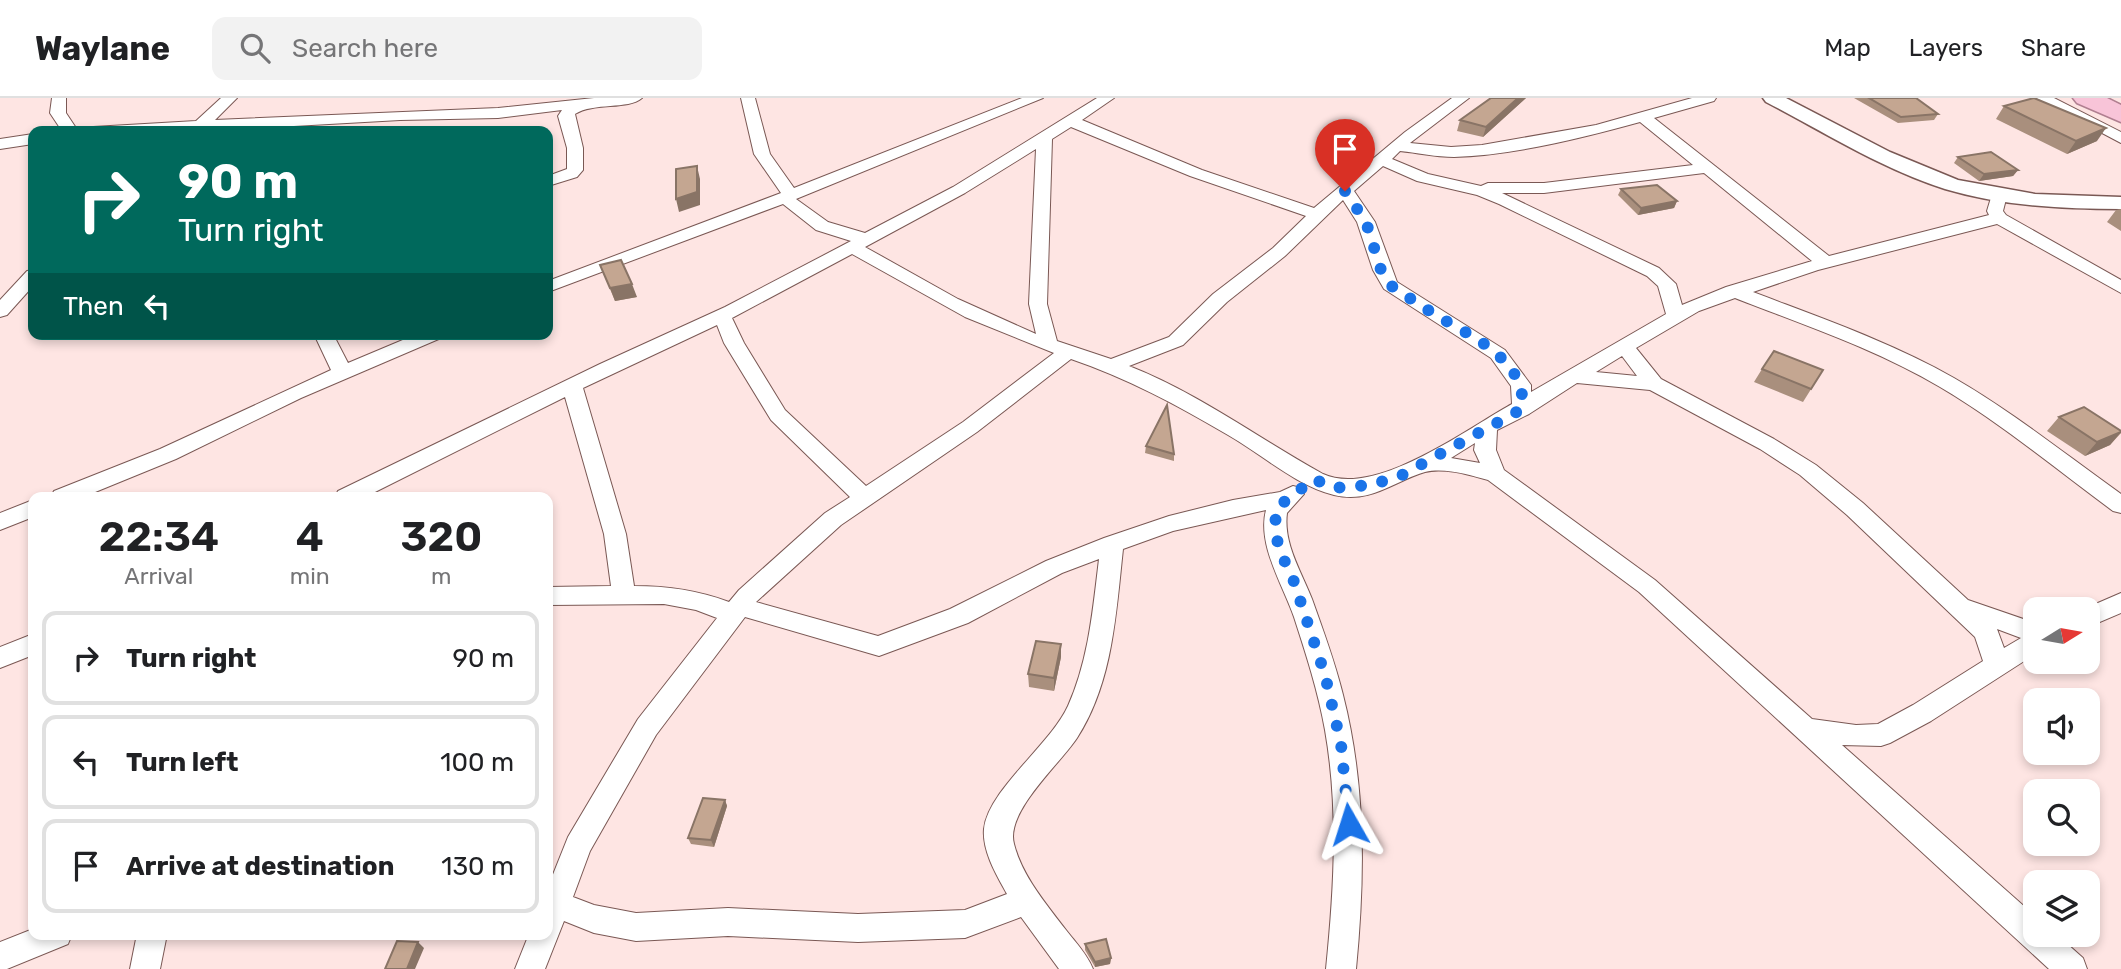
<!DOCTYPE html>
<html lang="en">
<head>
<meta charset="utf-8">
<style>
	body { margin:0; font-family:Rubik,sans-serif; background:#f2f2f2; color:#202124; height:100vh; display:flex; flex-direction:column; font-size:26px; white-space:nowrap }
	* { box-sizing:border-box; margin:0 }
	p { font-size:23px; color:#757577 }
	.icon { flex:none; width:38px; height:38px; fill:none; stroke:currentColor; stroke-width:2; stroke-linecap:round; stroke-linejoin:round }
	.map { position:relative; flex:1; overflow:hidden }
	.sheet { position:absolute; left:28px; top:394px; width:525px; height:448px; display:flex; flex-direction:column; background:#fff; border-radius:14px; box-shadow:0 4px 10px #0003 }
	.sheet>* { flex:none }
	.top-card { position:absolute; left:28px; top:28px; width:525px; height:214px; border-radius:14px; box-shadow:0 4px 10px #0003; background:#00695c; color:#fff; overflow:hidden }
	.needle { width:46px; rotate:79deg }
	.buttons { position:absolute; left:2023px; top:499px; display:grid; gap:14px }
	.buttons a { display:grid; place-items:center; width:77px; height:77px; border-radius:14px; background:#fff; box-shadow:0 4px 10px #0003; font-size:35px }
	.pin { position:absolute; display:grid; place-items:center; width:60px; height:60px; color:#fff; margin:-72px -30px; border-radius:50% 50% 50% 0; rotate:-45deg; box-shadow:0 0 7px #0007 }
	.pin .icon { rotate:45deg }
	.me { position:absolute; width:77px; margin:-38px; rotate:354deg; stroke-linejoin:round; filter:drop-shadow(0 0 5px #0008) }
	.turn { display:flex; align-items:center; gap:24px; height:147px; padding:0 35px; font-size:32px }
	.turn .icon { width:91px; height:91px; stroke-width:2.5 }
	.turn b { display:block; font-size:49px; line-height:60px }
	.then { display:flex; align-items:center; height:66px; padding:0 35px; background:#0003; gap:14px; font-size:26px }
	.eta { display:flex; justify-content:space-evenly; align-items:center; height:119px; text-align:center }
	.eta b { font-size:42px; font-weight:600; line-height:49px }
	ul { padding:0; list-style:none }
	li { display:flex; align-items:center; gap:21px; height:94px; margin:0 14px 10px; padding:0 21px; border:4px solid #e0e0e0; border-radius:14px }
	li div { flex:1 }
	li b { display:block; font-size:26px }
	li em { font-style:normal }
	header { display:flex; align-items:center; gap:42px; box-sizing:border-box; height:98px; padding:0 35px; background:#fff; border-bottom:2px solid #e0e0e0 }
	header strong { font-size:33px }
	nav { display:flex; gap:38px; margin-inline-start:auto; font-size:24px }
	.search { width:490px; height:63px; background:#f2f2f2; display:flex; align-items:center; gap:18px; box-sizing:border-box; padding:0 24px; border-radius:14px; color:#757577; font-size:26px }
	.map>svg:first-child { display:block }
	.lines { fill:none; stroke-linecap:round; stroke-linejoin:round }
	.minor-casing { stroke:#7a5854; stroke-width:2 }
	.tertiary-casing { stroke:#7a5854; stroke-width:3 }
	.trunk-casing { stroke:#b07f90; stroke-width:3 }
	.minor { fill:#fff; fill-rule:evenodd }
	.tertiary { fill:#fff; fill-rule:evenodd }
	.trunk { fill:#f8c4d8; fill-rule:evenodd }
	.wall { fill:#a98f7d }
	.shaded-wall { fill:#897466 }
	.building { fill:#c4a691; stroke:#897466; stroke-width:2 }
	.route { stroke:#1a73e8; stroke-width:12; stroke-dasharray:0 21.6 }
</style>
</head>
<body>
<header>
<strong>Waylane</strong>
<div class="search"><svg class="icon" aria-label="search" viewBox="0 0 24 24"><circle cx="10" cy="10" r="6"/><path d="M15 15l6 6"/></svg>Search here</div>
<nav><a>Map</a><a>Layers</a><a>Share</a></nav>
</header>
<div class="map">
<svg width="2121" height="871" viewBox="0 0 2121 871">
	<rect width="100%" height="100%" fill="#fee5e3"/>
	<g class="lines">
		<g class="minor-casing">
			<path id="minor" d="M52,0H66V15L76,30L196,23L221,0H237L215,22L498,10L594,0H642C628,12 594,4 575,16L583,50V72L577,79L548,88V78L567,71V50L558,18L562,12L498,20L400,22L203,33H62L50,15Z
				M741,0H755L770,56L794,90L1022,0H1043L796,101L828,124L865,135L953,89L1097,0H1114L1082,22L1202,72L1314,110L1405,34L1452,0H1469L1410,45L1451,49L1482,47L1596,27L1692,0H1716L1714,3L1654,20L1829,158L1989,117L1987,113L1993,93H2005L2007,97L2003,113L2006,117L2121,182V195L1997,126L1818,172L1753,194C1821,220 1891,244 1954,280C2013,314 2066,357 2121,396V415L2113,413C2056,371 2001,325 1940,289C1876,251 1804,227 1735,200L1699,213L1636,250L1661,281L1774,341L1816,367L1863,405L1968,502L2035,525V556L1931,623L1890,645L1881,648L1842,647L2035,818V836H2056L2083,860L2087,871H2049L1639,494L1488,382C1470,377 1444,369 1425,374C1394,383 1371,406 1334,397C1295,387 1263,357 1228,337C1177,307 1127,280 1071,261L977,334L841,427L756,504L878,538L950,511L1046,463L1104,440L1169,418L1233,402L1280,394L1293,388L1301,390L1304,396L1287,415C1283,445 1301,473 1312,501C1323,532 1335,564 1343,597C1366,687 1365,779 1356,871H1326C1334,792 1339,711 1325,632C1318,593 1306,556 1294,519C1283,487 1257,447 1266,412L1173,433L1123,451C1116,515 1113,584 1077,640C1059,667 1005,714 1014,746C1022,778 1047,807 1066,832C1076,845 1087,856 1093,871H1059L1021,819L965,840L858,844L728,838L636,843L594,835L564,823L545,871H515L529,836H548V789L568,739L638,621L717,520L696,512L664,506L548,507V489L611,488L604,436L565,299L365,399H335L338,393L600,266L725,209L851,143L816,132L783,106L548,194V183L781,95L754,56ZM1640,24L1693,67L1544,85H1488L1481,88L1428,76L1392,61L1400,53C1418,55 1437,59 1454,59C1514,57 1582,40 1640,24ZM1071,29L1190,78L1306,118L1273,150L1213,196L1169,239L1111,261L1057,243L1047,206L1052,41ZM1036,51L1029,206L1036,236L958,201L865,149L965,95ZM1383,68L1417,83L1477,97L1499,106L1647,178L1658,188L1666,216L1531,294V287L1505,252L1397,184L1375,124L1354,93ZM1704,75L1812,163L1726,189L1682,207L1676,186L1659,170L1502,95H1544ZM1343,102L1357,124L1373,172L1384,191L1491,260L1511,288L1512,306C1465,332 1375,400 1323,376C1258,340 1198,295 1129,268L1183,247L1227,204L1285,158ZM852,156L965,219L1054,255L963,324L866,388L785,312L744,245L732,220ZM717,227L724,245L771,322L850,399L825,415L739,492L729,504C697,492 668,488 634,488L626,436L583,290ZM1622,258L1637,278L1596,274ZM1577,285L1650,292L1760,351L1800,377L1847,417L1975,539L1983,563L1913,607L1878,626L1856,627L1812,621L1655,482L1504,372L1496,352L1497,332L1529,316ZM1475,345L1474,352L1480,365L1451,360ZM1099,461C1093,510 1089,561 1068,608C1051,646 988,692 984,731C982,753 997,778 1007,796L965,812L858,816L728,810L636,815L594,807L573,799L590,753L656,637L745,519L879,558L968,525L1062,475ZM1997,531L2021,540L2004,550Z
				M2036,0H2054L2121,34V45Z
				M33,36V46L0,51V41Z
				M33,172V188L7,217L0,219V202L27,173Z
				M314,236H333L348,265L417,236H443L441,240L301,300L176,361L83,399H51L54,393L160,351L331,272Z
				M33,402V419L0,432V415Z
				M2121,495V515L2088,529V511H2084Z
				M33,536V557L0,570V549Z
				M33,831V836H72L68,846L7,871H0V844Z
				M137,836H167L160,871H130Z"/>
		</g>
		<g class="tertiary-casing">
			<path id="tertiary" d="M1763,0H1786L1890,54L1958,82L2035,96L2121,99V111C2062,111 2002,108 1945,91C1882,71 1824,34 1766,4Z"/>
		</g>
		<g class="trunk-casing">
			<path id="trunk" d="M2073,0H2107L2121,7V24L2077,5Z"/>
		</g>
		<use href="#minor" class="minor"/>
		<use href="#tertiary" class="tertiary"/>
		<use href="#trunk" class="trunk"/>
	</g>
	<path class="wall" d="M1491,0H1526L1483,39L1457,33L1460,22Z
		M1854,0H1916L1938,16L1934,22L1898,25Z
		M2004,8L2097,43L2067,56L1996,21Z
		M1958,59L2018,72L2013,78L1979,83L1954,65Z
		M1621,91L1677,103L1674,110L1638,117L1618,97Z
		M2121,111V133L2107,124L2116,112Z
		M600,167L637,199L615,203Z
		M1762,271L1823,272L1803,304L1754,284Z
		M2059,319L2121,333V335L2110,347L2085,358L2047,333Z
		M1146,348L1174,356V363L1145,355Z
		M1061,559L1054,593L1029,589L1028,576Z
		M725,702L727,708L714,749L691,746L688,740Z
		M1085,846L1111,860L1110,866L1095,869L1085,852Z"/>
	<path class="shaded-wall" d="M1518,0H1526L1483,39L1486,29Z
		M2106,30L2097,43L2067,56L2076,43Z
		M697,68L700,81V107L679,114L676,101Z
		M2018,72L2013,78L1979,83L1984,76Z
		M1677,103L1674,110L1638,117L1641,110Z
		M632,186L637,199L615,203L610,190Z
		M2121,334L2110,347L2085,358L2097,344Z
		M1061,546V559L1054,593V580Z
		M725,702L727,708L714,749L711,742Z
		M418,844L424,850L415,871H407Z
		M1111,860L1110,866L1095,869V864Z"/>
	<path class="building" d="M1491,0H1518L1486,29L1460,22Z
		M1869,0H1916L1938,16L1901,19Z
		M2034,0L2106,30L2076,43L2004,8Z
		M1991,54L2018,72L1984,76L1958,59Z
		M697,68V94L676,101V71Z
		M1657,87L1677,103L1641,110L1621,91Z
		M621,162L632,186L610,190L600,167Z
		M1774,253L1823,272L1811,291L1762,271Z
		M1167,307L1174,356L1146,348Z
		M2084,309L2121,333V334L2097,344L2059,319Z
		M1036,543L1061,546L1054,580L1028,576Z
		M703,700L725,702L711,742L688,740Z
		M1106,841L1111,860L1095,864L1085,846Z
		M397,843L418,844L407,871H385Z"/>
	<g class="lines">
		<path class="route" d="M1345,93L1366,124L1381,172L1390,187C1405,197 1420,207 1436,217C1470,238 1528,262 1522,311L1402,377L1371,387L1334,390L1314,381L1280,407L1275,416L1278,449L1293,481L1325,577L1341,646L1349,726"/>
	</g>
</svg>
<div class="buttons">
<a><svg class="needle" viewBox="-14 -14 28 28"><path d="M0-13l5 13h-10z" fill="#e53935"/><path d="M0 13l5-13h-10z" fill="#757577"/></svg></a>
<a><svg class="icon" aria-label="sound" viewBox="0 0 24 24"><path d="M4 9h4l5-4v14l-5-4H4zM17 9q2 3 0 6"/></svg></a>
<a><svg class="icon" aria-label="search" viewBox="0 0 24 24"><circle cx="10" cy="10" r="6"/><path d="M15 15l6 6"/></svg></a>
<a><svg class="icon" aria-label="layers" viewBox="0 0 24 24"><path d="M12 4l9 5-9 5-9-5zM3 14l9 5 9-5"/></svg></a>
</div>
<div class="pin" style="left:1345px;top:93px;background:#d93025"><svg class="icon" aria-label="arrive" viewBox="0 0 24 24"><path d="M6 21V4h12l-3 4 3 4H6"/></svg></div>
<svg class="me" style="left:1349px;top:726px" viewBox="-20 -20 40 40"><path d="M0-17L14 15 0 8-14 15z" fill="#1a73e8" stroke="#fff" stroke-width="4"/></svg>
<div class="top-card">
<div class="turn"><svg class="icon" aria-label="right" viewBox="0 0 24 24"><path d="M7 20v-9h11M14 6l5 5-5 5"/></svg><div><b>90 m</b>Turn right</div></div>
<div class="then">Then<svg class="icon" aria-label="left" viewBox="0 0 24 24"><path d="M17 20v-9H6M10 6l-5 5 5 5"/></svg></div>
</div>
<section class="sheet">
<div class="eta">
<div><b>22:34</b><p>Arrival</p></div>
<div><b>4</b><p>min</p></div>
<div><b>320</b><p>m</p></div>
</div>
<ul>
<li><svg class="icon" aria-label="right" viewBox="0 0 24 24"><path d="M7 20v-9h11M14 6l5 5-5 5"/></svg><div><b>Turn right</b></div><em>90 m</em></li>
<li><svg class="icon" aria-label="left" viewBox="0 0 24 24"><path d="M17 20v-9H6M10 6l-5 5 5 5"/></svg><div><b>Turn left</b></div><em>100 m</em></li>
<li><svg class="icon" aria-label="arrive" viewBox="0 0 24 24"><path d="M6 21V4h12l-3 4 3 4H6"/></svg><div><b>Arrive at destination</b></div><em>130 m</em></li>
</ul>
</section>
</div>
</body>
</html>
